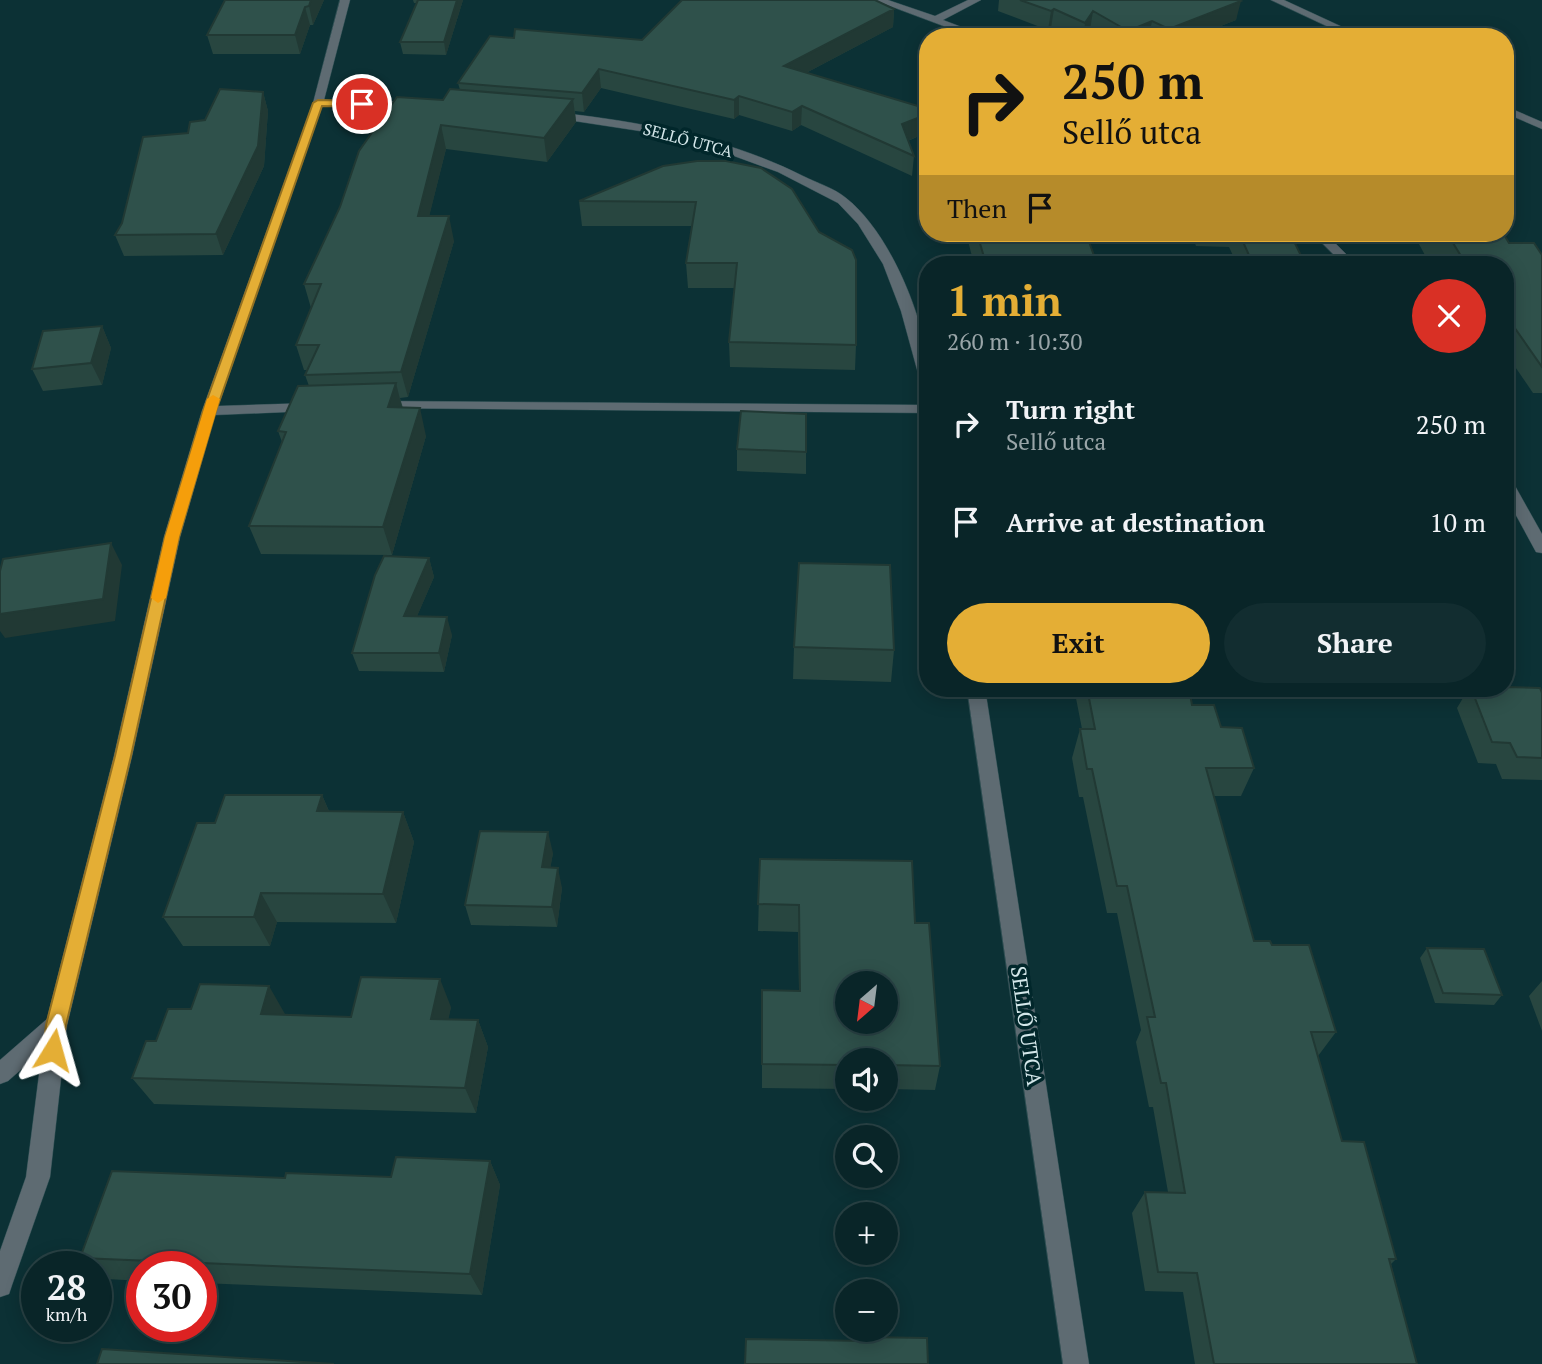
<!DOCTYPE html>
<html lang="en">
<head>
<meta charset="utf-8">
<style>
	body { margin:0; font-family:"PT Serif",serif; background:#122d30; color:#f1f3f6; height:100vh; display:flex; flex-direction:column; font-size:26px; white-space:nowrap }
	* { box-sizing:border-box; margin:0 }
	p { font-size:23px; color:#99a5a8 }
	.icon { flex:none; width:38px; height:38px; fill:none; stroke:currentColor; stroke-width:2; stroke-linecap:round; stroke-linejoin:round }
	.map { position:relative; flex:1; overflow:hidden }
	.details { position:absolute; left:919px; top:256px; width:595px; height:441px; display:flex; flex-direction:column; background:#092528; border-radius:28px; box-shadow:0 4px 18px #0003,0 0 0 2px #294245 }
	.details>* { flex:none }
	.banner { position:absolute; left:919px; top:28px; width:595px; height:214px; border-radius:28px; box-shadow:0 4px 18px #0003,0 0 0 2px #294245; background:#e4ae35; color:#111; overflow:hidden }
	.needle { width:46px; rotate:208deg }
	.controls { position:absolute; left:835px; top:971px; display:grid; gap:14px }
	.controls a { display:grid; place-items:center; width:63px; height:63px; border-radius:50%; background:#092528; box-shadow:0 4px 18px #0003,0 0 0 2px #294245; font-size:35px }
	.speed { position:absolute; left:21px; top:1251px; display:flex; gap:14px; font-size:35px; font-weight:700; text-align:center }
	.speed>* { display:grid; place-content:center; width:91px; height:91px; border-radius:50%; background:#092528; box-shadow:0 4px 18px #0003,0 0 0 2px #294245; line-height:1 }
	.speed small { font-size:18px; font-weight:400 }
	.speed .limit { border:10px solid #d22; background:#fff; color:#111 }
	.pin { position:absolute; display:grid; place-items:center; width:60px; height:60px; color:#fff; margin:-30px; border:4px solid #fff; border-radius:50%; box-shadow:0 2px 7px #0007 }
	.me { position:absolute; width:77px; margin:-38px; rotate:8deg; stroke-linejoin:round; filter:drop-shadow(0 0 5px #0008) }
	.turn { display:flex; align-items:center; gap:24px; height:147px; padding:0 28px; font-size:32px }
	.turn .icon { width:91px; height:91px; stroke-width:2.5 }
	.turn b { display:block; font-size:49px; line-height:60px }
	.then { display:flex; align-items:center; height:66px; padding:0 28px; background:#0003; gap:14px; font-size:26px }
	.round { display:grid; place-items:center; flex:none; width:74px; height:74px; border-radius:37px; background:#122d30 }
	.overview { display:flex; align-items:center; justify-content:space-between; height:119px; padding:0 28px }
	h1 { font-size:42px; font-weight:700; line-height:52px; color:#e4ae35 }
	.button { display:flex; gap:14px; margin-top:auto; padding:14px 28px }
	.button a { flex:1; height:80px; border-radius:42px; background:#e4ae35; color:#111; font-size:28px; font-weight:700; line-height:80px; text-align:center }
	.button a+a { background:#122d30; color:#f1f3f6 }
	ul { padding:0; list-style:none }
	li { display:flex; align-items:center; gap:21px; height:98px; padding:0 28px }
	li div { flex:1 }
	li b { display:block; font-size:26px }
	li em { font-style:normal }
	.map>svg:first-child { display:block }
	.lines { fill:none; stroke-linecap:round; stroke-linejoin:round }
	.minor-casing { stroke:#2c4e52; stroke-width:1 }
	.minor { fill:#5e6b72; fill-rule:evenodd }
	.wall { fill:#284640 }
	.shaded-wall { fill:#213934 }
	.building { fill:#2f514b; stroke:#213934; stroke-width:2; fill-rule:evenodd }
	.route { fill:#e4ae35; stroke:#947122; stroke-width:2 }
	.slow { fill:#f59e0b }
	.labels { text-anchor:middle; stroke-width:7; stroke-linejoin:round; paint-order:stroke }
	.far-street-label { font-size:16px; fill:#d4e7ea; stroke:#01272b }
	.near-street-label { font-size:21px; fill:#d4e7ea; stroke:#01272b }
</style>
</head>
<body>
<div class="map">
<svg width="1542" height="1364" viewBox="0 0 1542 1364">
	<rect width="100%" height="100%" fill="#0c3135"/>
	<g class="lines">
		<g class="minor-casing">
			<path id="minor" d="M340,0H350L324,100L413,102L418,105L413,108L322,106L218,406L311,403L318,407L311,411L215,415L180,537L132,756L67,1025L50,1177L12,1285L9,1294L0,1297V1251L26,1177L42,1051L8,1081L0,1084V1060L47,1019L114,756L164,537L202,411L313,103Z
				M874,0H888L935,16L968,0H981L943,20L988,37H973Z
				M1271,0H1284L1364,37H1350Z
				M1505,106L1542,122V129L1505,113Z
				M552,112C639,121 725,137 803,176C817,183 834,188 846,198C887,230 919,306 927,356C929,366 928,378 928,388L921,384L901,311L883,264L858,224L838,203L778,172L715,149L653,133L548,117L547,115Z
				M1312,233H1325L1356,264H1343Z
				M381,401L928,405V413L376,408V402Z
				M1505,476L1510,477L1542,534V553L1536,552L1505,495Z
				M967,688H985L1089,1364H1063Z"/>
		</g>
		<use href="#minor" class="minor"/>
	</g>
	<path class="wall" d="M225,0H324L313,25H310L300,54H213L207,35Z
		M413,0H463L446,55L403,54L400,42L417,3H414Z
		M999,0H1239L1236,20L1193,37H1101L1090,30L1086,37H1070L1051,28L1048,30L998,11Z
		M894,9L893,27L806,73L928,132L908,141L914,156L912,176L801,125L792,131L739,115L734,119L601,88L584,112L575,111L576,122L547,162L446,149L429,216L454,241L408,397L400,398L403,408L426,436L392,555L261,554L249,526L282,442L278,431L309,386L305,375L307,370H304L296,345L311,308L304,284L443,100L460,90L458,83L514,38L642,40Z
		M263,92L268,111L264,166L223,255L124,256L115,235L188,133L205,120Z
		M663,166L856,345L855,370L730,367L729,342L735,288H688L686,263L692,226H582L579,201Z
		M958,233H1025V235L1074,239L1097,264H974L968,241L958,240Z
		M1191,233H1290L1305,264H1237L1229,247L1196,246Z
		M1413,233H1503L1509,243L1542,255V393H1533L1505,352V264H1443L1439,257H1426Z
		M102,326L111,348L102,385L43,391L32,369Z
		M806,414V474L737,471V449Z
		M429,558L434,577L417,616L452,635L444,672L359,671L352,653Z
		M794,647L894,650L891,682L793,679Z
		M1074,688H1189L1192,705L1221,727L1254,768L1241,796H1214L1254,941L1272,945L1336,1032L1318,1056L1342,1141L1396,1259L1391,1264L1417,1364H1195L1183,1292L1145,1291L1132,1213L1145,1192H1168L1153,1107H1149L1136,1042L1141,1030L1117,913H1107L1083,797H1079L1072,758L1080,729H1082Z
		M1469,688H1505L1542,693V780L1502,779L1496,764L1478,763L1457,708Z
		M322,795L329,811L403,812L414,842L396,923L277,922L270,946H183L163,917L215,823Z
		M553,853L550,868L562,888L557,927L471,925L465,905Z
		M760,859L915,923L940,1066L935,1090L886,1089V1060H847V1089L762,1088V1064L799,991L798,932L758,931Z
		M1427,948L1502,995L1494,1005L1435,1003L1420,958Z
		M1542,981V1031L1529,996Z
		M451,1007L448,1019L478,1020L488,1047L476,1113L154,1104L132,1078L156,1041L285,1014L351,1017Z
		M490,1161L500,1185L482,1295L201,1283V1267H142V1281L107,1279L96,1271V1267H91L80,1258L285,1178L391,1177Z"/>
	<path class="shaded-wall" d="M311,0H324L313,25L309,6Z
		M457,0H463L446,55L444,42Z
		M1241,1L1236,20L1193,37H1167L1169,29Z
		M305,7L310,25L300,54L295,35Z
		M894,9L893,27L783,85L784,66Z
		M1054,9L1051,28L1048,30L1051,11Z
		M1093,11L1090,30L1086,37H1083L1085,23Z
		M1152,21L1149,37H1127L1128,31Z
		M599,69L601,88L584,112L582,93Z
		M263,92L268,111L264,166L223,255L216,234Z
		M739,96V115L734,119V100Z
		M573,99L576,122L547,162L544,138Z
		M802,106L801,125L792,131V112Z
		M928,114V132L900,144L902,124Z
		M441,125L446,149L423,241L418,216Z
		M449,216L454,241L408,397L401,372Z
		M102,326L111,348L102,385L91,363Z
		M396,383L403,411L388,407Z
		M420,408L426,436L392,555L383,527Z
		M111,543L122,565L115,621L5,638L0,631V614Z
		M429,558L434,577L409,635L404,616Z
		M447,617L452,635L444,672L439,653Z
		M322,795L335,826L317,811Z
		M403,812L414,842L396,923L383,894Z
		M548,832L553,853L547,888L542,867Z
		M558,868L562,888L557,927L552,907Z
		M261,893L277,922L270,946L254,917Z
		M440,979L451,1007L443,1046L431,1019Z
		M269,986L285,1014H261Z
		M478,1020L488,1047L476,1113L465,1088Z
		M490,1161L500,1185L482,1295L470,1274Z"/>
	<path class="building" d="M225,0H311L309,6L305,7L295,35H207Z
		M418,0H457L444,42H400Z
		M682,0H875L894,9L784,66L928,109V114L902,124L914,156L802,106L792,112L739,96L734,100L599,69L582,93L458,83L490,36L514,38L515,29L642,40Z
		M1020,0H1239L1241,1L1169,29L1152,21L1128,31L1093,11L1085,23L1054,9L1051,11Z
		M220,89L263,92L258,146L216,234L115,235L122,223L143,137L188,133L190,122L205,120Z
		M450,89L573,99L544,138L441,125L418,216H449L401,372L305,375L319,345H296L321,284H304L340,207L359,151L397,97L443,100Z
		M697,161H726L761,168L792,189L819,232L852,250L856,260V345L729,342L737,263H686L696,202L579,201L663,166Z
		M977,233H1025V235L1073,234L1074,239H1088L1097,264H986Z
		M1239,233H1290L1305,264H1253Z
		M1433,233H1503L1509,243H1534L1542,255V367L1505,314V264H1466L1448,235H1435Z
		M102,326L91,363L32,369L43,331Z
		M396,383L388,407L420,408L383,527L249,526L286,432L278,431L298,386Z
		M741,411L806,414V452L737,449Z
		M111,543L103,599L0,614V571L3,559Z
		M384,556L429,558L404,616L447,617L439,653H352L375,575Z
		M799,563L890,565L894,650L794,647Z
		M1505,687L1540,688L1542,693V758L1517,757L1510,743L1492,742L1471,688Z
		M1087,688H1189L1192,705H1214L1221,727L1242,728L1254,768H1206L1254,941H1270L1272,945H1309L1336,1032H1311L1342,1141L1364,1142L1396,1259H1389L1417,1364H1214L1197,1273L1158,1272L1145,1192L1185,1193L1166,1083H1161L1147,1017H1155L1127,886H1117L1092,769H1087L1080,729H1095Z
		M225,795H322L317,811L403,812L383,894L261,893L254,917H163L197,823H215Z
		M480,831L548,832L542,867L558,868L552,907L465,905Z
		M760,859L912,861L915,923H929L940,1066L886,1065V1060H847V1065L762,1064V990L800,991L799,905L758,904ZM847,984H886V1022H847Z
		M1427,948L1484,949L1502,995L1443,993Z
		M361,977L440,979L431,1019L478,1020L465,1088L132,1078L146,1041H156L168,1009H191L200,984L269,986L261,1014L351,1017Z
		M396,1157L490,1161L470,1274L80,1258L112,1171L285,1178L286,1173L391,1177Z
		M866,1337L927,1338L928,1364H745L746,1339L866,1341Z
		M102,1349L334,1364H97Z"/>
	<path class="route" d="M318,100L362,101L367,104L362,107L322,106L216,411L179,537L131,756L66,1025L60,1057L53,1059L46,1057L43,1050L46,1025L115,756L165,537L203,411L313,103Z"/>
	<path class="slow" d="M213,395L220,399L179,537L166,598L158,603L151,598L165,537L207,399Z"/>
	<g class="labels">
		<g class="far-street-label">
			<text transform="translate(688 140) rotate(15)" y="6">SELLŐ UTCA</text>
		</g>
		<g class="near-street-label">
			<text transform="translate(1026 1026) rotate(82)" y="7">SELLŐ UTCA</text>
		</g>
	</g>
</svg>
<div class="controls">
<a><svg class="needle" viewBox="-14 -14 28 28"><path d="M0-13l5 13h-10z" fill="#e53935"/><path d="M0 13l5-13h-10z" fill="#99a5a8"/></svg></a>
<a><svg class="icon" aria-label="sound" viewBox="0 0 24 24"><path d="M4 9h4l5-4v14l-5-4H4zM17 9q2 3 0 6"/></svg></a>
<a><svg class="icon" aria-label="search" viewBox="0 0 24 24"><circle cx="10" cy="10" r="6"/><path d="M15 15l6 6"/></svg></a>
<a>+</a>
<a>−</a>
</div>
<div class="speed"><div>28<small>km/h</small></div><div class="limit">30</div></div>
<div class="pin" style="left:362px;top:104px;background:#d93025"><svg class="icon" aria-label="arrive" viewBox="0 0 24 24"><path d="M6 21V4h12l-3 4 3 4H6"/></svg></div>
<svg class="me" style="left:53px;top:1050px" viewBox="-20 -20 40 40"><path d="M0-17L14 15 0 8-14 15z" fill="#e4ae35" stroke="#fff" stroke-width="4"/></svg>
<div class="banner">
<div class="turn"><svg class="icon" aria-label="right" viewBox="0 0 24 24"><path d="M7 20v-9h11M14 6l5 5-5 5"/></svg><div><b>250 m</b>Sellő utca</div></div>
<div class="then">Then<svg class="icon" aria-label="arrive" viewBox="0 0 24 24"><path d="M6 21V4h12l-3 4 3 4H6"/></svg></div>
</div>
<section class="details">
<div class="overview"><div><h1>1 min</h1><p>260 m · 10:30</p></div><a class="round" style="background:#d93025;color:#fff"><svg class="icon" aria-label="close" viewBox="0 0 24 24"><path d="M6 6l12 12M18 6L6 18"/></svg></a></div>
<ul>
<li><svg class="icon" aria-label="right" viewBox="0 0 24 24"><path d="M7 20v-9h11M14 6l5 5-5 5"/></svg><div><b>Turn right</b><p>Sellő utca</p></div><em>250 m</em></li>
<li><svg class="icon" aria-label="arrive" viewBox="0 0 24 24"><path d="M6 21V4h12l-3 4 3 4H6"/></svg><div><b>Arrive at destination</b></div><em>10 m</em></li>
</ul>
<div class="button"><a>Exit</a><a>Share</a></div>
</section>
</div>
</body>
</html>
